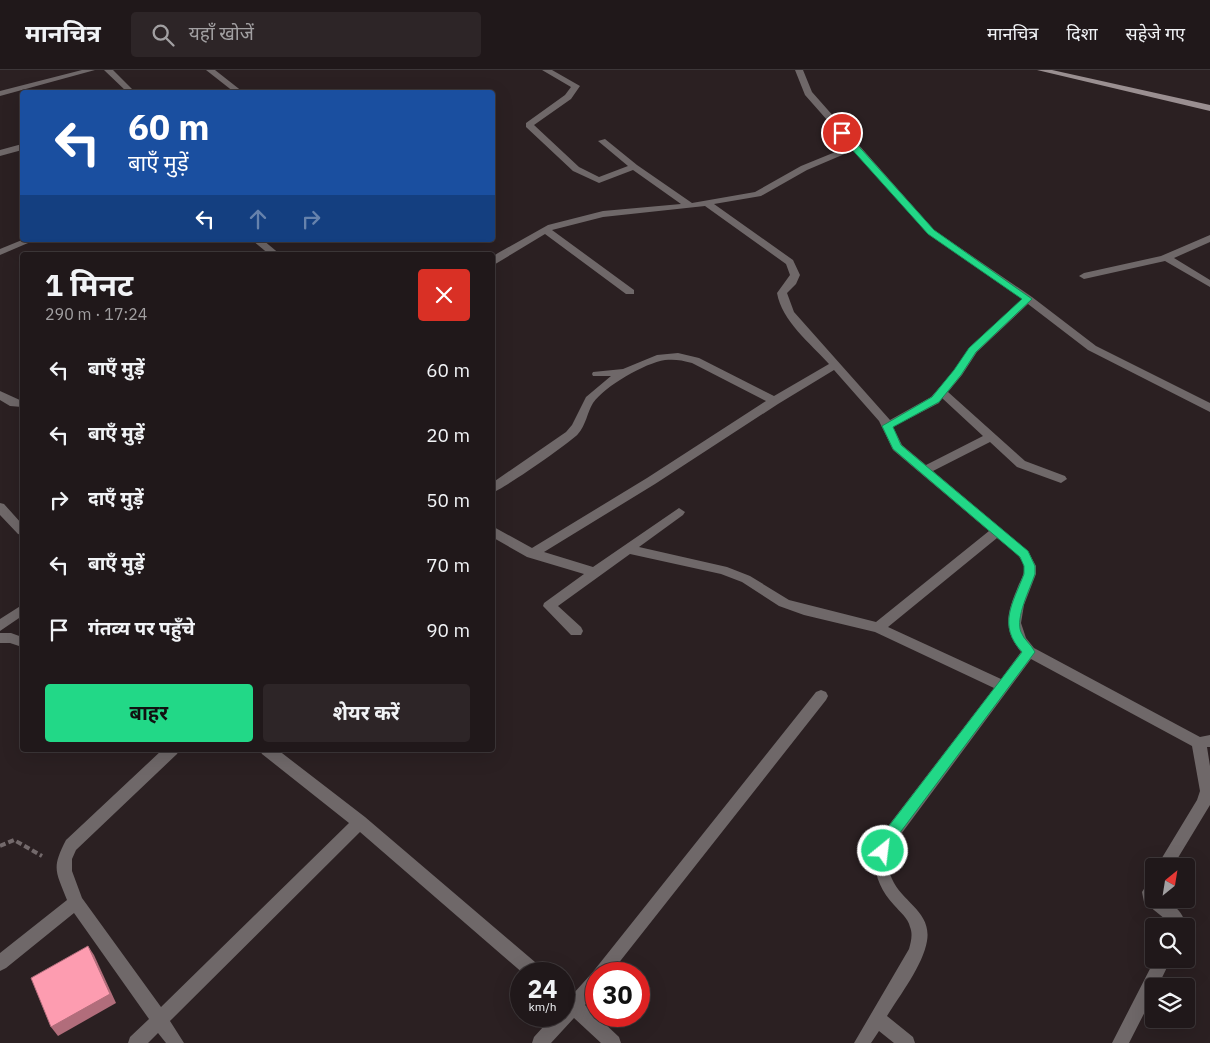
<!DOCTYPE html>
<html lang="hi">
<head>
<meta charset="utf-8">
<style>
	body { margin:0; font-family:"IBM Plex Sans","Noto Sans Devanagari",sans-serif; background:#2d2527; color:#f1f3f6; height:100vh; display:flex; flex-direction:column; font-size:19px; white-space:nowrap }
	* { box-sizing:border-box; margin:0 }
	p { font-size:16px; color:#a2a0a2 }
	.icon { flex:none; width:28px; height:28px; fill:none; stroke:currentColor; stroke-width:2; stroke-linecap:round; stroke-linejoin:round }
	.map { position:relative; flex:1; overflow:hidden }
	.panel { position:absolute; left:20px; top:182px; width:475px; height:500px; display:flex; flex-direction:column; background:#20181a; border-radius:5px; box-shadow:0 5px 20px #0002,0 0 0 1px #3d3739 }
	.panel>* { flex:none }
	.top-card { position:absolute; left:20px; top:20px; width:475px; height:152px; border-radius:5px; box-shadow:0 5px 20px #0002,0 0 0 1px #3d3739; background:#1a4fa0; color:#fff; overflow:hidden }
	.needle { width:32px; rotate:30deg }
	.tools { position:absolute; left:1145px; top:788px; display:grid; gap:10px }
	.tools a { display:grid; place-items:center; width:50px; height:50px; border-radius:5px; background:#20181a; box-shadow:0 5px 20px #0002,0 0 0 1px #3d3739; font-size:25px }
	.speed { position:absolute; left:510px; top:892px; display:flex; gap:10px; font-size:25px; font-weight:700; text-align:center }
	.speed>* { display:grid; place-content:center; width:65px; height:65px; border-radius:50%; background:#20181a; box-shadow:0 5px 20px #0002,0 0 0 1px #3d3739; line-height:1 }
	.speed small { font-size:12px; font-weight:400 }
	.speed .limit { border:8px solid #d22; background:#fff; color:#111 }
	.pin { position:absolute; display:grid; place-items:center; width:42px; height:42px; color:#fff; margin:-21px; border:2px solid #fff; border-radius:50%; box-shadow:0 1px 5px #0007 }
	.me { position:absolute; width:55px; margin:-28px; rotate:29deg; stroke-linejoin:round; filter:drop-shadow(0 0 4px #0008) }
	.turn { display:flex; align-items:center; gap:18px; height:105px; padding:0 25px; font-size:22px }
	.turn .icon { width:65px; height:65px; stroke-width:2.5 }
	.turn b { display:block; font-size:35px; line-height:42px }
	.lanes { display:flex; align-items:center; height:48px; padding:0 25px; background:#0003; justify-content:center; gap:25px; direction:ltr }
	.lanes .off { opacity:.35 }
	.round { display:grid; place-items:center; flex:none; width:52px; height:52px; border-radius:5px; background:#2d2527 }
	.summary { display:flex; align-items:center; justify-content:space-between; height:85px; padding:0 25px }
	h1 { font-size:30px; font-weight:700; line-height:38px }
	.action { display:flex; gap:10px; margin-top:auto; padding:10px 25px }
	.action a { flex:1; height:58px; border-radius:5px; background:#22d887; color:#111; font-size:20px; font-weight:700; line-height:58px; text-align:center }
	.action a+a { background:#2d2527; color:#f1f3f6 }
	ul { padding:0; list-style:none }
	li { display:flex; align-items:center; gap:15px; height:65px; padding:0 25px }
	li div { flex:1 }
	li b { display:block; font-size:19px }
	li em { font-style:normal }
	header { display:flex; align-items:center; gap:30px; box-sizing:border-box; height:70px; padding:0 25px; background:#20181a; border-bottom:1px solid #3d3739 }
	header strong { font-size:24px }
	nav { display:flex; gap:28px; margin-inline-start:auto; font-size:18px }
	.search { width:350px; height:45px; background:#2d2527; display:flex; align-items:center; gap:12px; box-sizing:border-box; padding:0 18px; border-radius:5px; color:#a2a0a2; font-size:19px }
	.map>svg:first-child { display:block }
	.lines { fill:none; stroke-linecap:round; stroke-linejoin:round }
	.path { stroke:#73696b; stroke-width:4; stroke-dasharray:6 3; stroke-linecap:butt }
	.street { fill:#6f6869; fill-rule:evenodd }
	.secondary { fill:#9a8f91; fill-rule:evenodd }
	.shaded-wall { fill:#b16d7b }
	.building { fill:#fd9cb0; stroke:#b16d7b }
	.route { fill:#22d887; stroke:#168c58 }
</style>
</head>
<body>
<header>
<strong>मानचित्र</strong>
<div class="search"><svg class="icon" aria-label="search" viewBox="0 0 24 24"><circle cx="10" cy="10" r="6"/><path d="M15 15l6 6"/></svg>यहाँ खोजें</div>
<nav><a>मानचित्र</a><a>दिशा</a><a>सहेजे गए</a></nav>
</header>
<div class="map">
<svg width="1210" height="973" viewBox="0 0 1210 973">
	<rect width="100%" height="100%" fill="#2b2022"/>
	<g class="lines">
		<path class="path" d="M0,776L14,770L42,786"/>
		<path class="street" d="M82,0H95L0,26V21Z
			M104,0H113L135,22H127Z
			M206,0H215L243,22H234Z
			M542,0H552L580,16L571,29L534,55L579,97L599,107L628,96L598,71L605,69L637,95L692,133L755,122L801,96L850,76L805,25L795,0H803L812,22L934,160L1032,227L1096,276L1210,333V342L1088,280L1028,234L977,282L962,305L948,322L1025,391L1065,406L1067,409L1061,413L1017,397L990,372L933,401L1028,481L1036,496V504L1024,535L1021,553L1026,568L1034,578L1200,667L1210,665V677H1207L1210,696V735L1173,796H1157L1197,730L1200,721L1192,676L1031,589L893,775C890,785 887,799 892,809C902,832 932,842 927,871C923,895 900,925 887,946L913,967L915,973H894L879,961L871,973H854L909,879C911,872 913,864 910,857C908,848 900,842 894,835C875,814 869,791 882,764L994,618L875,562L804,545L779,536L742,512L721,504L630,484L558,536L581,557L583,561L581,565H571L543,536L544,533L584,504L527,487L492,467V456L532,478L647,408L766,331L692,293C682,290 674,289 665,290C645,293 605,316 593,333C587,343 586,355 578,364C571,372 502,420 492,423V413L566,362L572,355L586,327L611,306H593L592,304L593,302L623,299L657,285L678,283L699,288L774,326L829,294C810,273 782,251 777,223L790,205L786,194L705,136L603,147L552,160L634,220V224H626L545,164L492,196V187L498,183L548,155L603,141L681,134L633,100L599,113L573,101L526,57V53L565,25L571,17ZM854,80L928,164L1022,229L969,278L954,301L931,327L890,350L794,242L787,223L796,214L800,205L793,190L714,134L761,126L807,100ZM834,300L879,351L893,380L989,461L876,552L789,530L750,506L727,497L639,477L683,445L685,442L679,438L593,497L544,482L655,414L778,334ZM942,328L983,366L926,395L902,375L893,357L939,333ZM997,468C1006,476 1021,484 1024,496C1025,502 1022,508 1019,514C1008,541 1001,557 1021,582L1001,609L888,557Z
			M22,74V80L0,86V80Z
			M1210,165V172L1174,188L1210,210V217L1165,191L1084,209L1079,206L1084,203L1161,186Z
			M22,170H35L0,185V179Z
			M252,170H263L281,185H270Z
			M0,321L22,331V337L10,336L0,330Z
			M0,433L4,434L22,454V465L18,464L0,445Z
			M22,535V546L0,561V549Z
			M0,563H11L22,567V577L10,573H0Z
			M821,620L826,622L828,626L826,630L610,904H596V921L585,935L619,967L621,973H601L574,948L551,973H532L534,967L553,946H564V919L573,924L592,903L816,622Z
			M162,680H179L177,684L76,780L72,789V801L82,828L161,937L349,753L262,684L260,680H278L365,747L542,898L544,904H524L360,762L170,951L184,973H166L158,963L148,973H128L130,967L149,949L74,843L6,898L0,901V883L67,830C56,801 51,799 66,770Z
			M1154,809V829C1169,829 1184,841 1186,856H1170V853L1144,832L1142,822L1149,811Z
			M1155,889H1171L1158,916H1154V924L1129,973H1112Z"/>
		<path class="secondary" d="M1037,0H1052L1210,35V41Z"/>
	</g>
	<path class="shaded-wall" d="M88,876L94,885L116,933L58,966L51,957Z"/>
	<path class="building" d="M88,876L110,924L51,957L31,908Z"/>
	<path class="route" d="M839,61H845L934,160L1032,229L976,282L961,305L939,332L893,357L901,375L1028,481L1035,496V504C1030,519 1015,548 1021,562C1024,570 1031,574 1035,582L893,772L888,785L883,787L878,785L876,781L882,765L1022,582C997,555 1013,533 1024,504V496L1020,487L893,379L882,356L932,327L954,300L969,278L1022,229L928,164L839,65Z"/>
</svg>
<div class="tools">
<a><svg class="needle" viewBox="-14 -14 28 28"><path d="M0-13l5 13h-10z" fill="#e53935"/><path d="M0 13l5-13h-10z" fill="#a2a0a2"/></svg></a>
<a><svg class="icon" aria-label="search" viewBox="0 0 24 24"><circle cx="10" cy="10" r="6"/><path d="M15 15l6 6"/></svg></a>
<a><svg class="icon" aria-label="layers" viewBox="0 0 24 24"><path d="M12 4l9 5-9 5-9-5zM3 14l9 5 9-5"/></svg></a>
</div>
<div class="speed"><div>24<small>km/h</small></div><div class="limit">30</div></div>
<div class="pin" style="left:842px;top:63px;background:#d93025"><svg class="icon" aria-label="arrive" viewBox="0 0 24 24"><path d="M6 21V4h12l-3 4 3 4H6"/></svg></div>
<svg class="me" style="left:883px;top:781px" viewBox="-20 -20 40 40"><circle r="17" fill="#22d887" stroke="#fff" stroke-width="3"/><path d="M0-11L8 9 0 5-8 9z" fill="#fff"/></svg>
<div class="top-card">
<div class="turn"><svg class="icon" aria-label="left" viewBox="0 0 24 24"><path d="M17 20v-9H6M10 6l-5 5 5 5"/></svg><div><b>60 m</b>बाएँ मुड़ें</div></div>
<div class="lanes"><svg class="icon" aria-label="left" viewBox="0 0 24 24"><path d="M17 20v-9H6M10 6l-5 5 5 5"/></svg><svg class="icon off" aria-label="ahead" viewBox="0 0 24 24"><path d="M12 20V5M6 11l6-6 6 6"/></svg><svg class="icon off" aria-label="right" viewBox="0 0 24 24"><path d="M7 20v-9h11M14 6l5 5-5 5"/></svg></div>
</div>
<section class="panel">
<div class="summary"><div><h1>1 मिनट</h1><p>290 m · 17:24</p></div><a class="round" style="background:#d93025;color:#fff"><svg class="icon" aria-label="close" viewBox="0 0 24 24"><path d="M6 6l12 12M18 6L6 18"/></svg></a></div>
<ul>
<li><svg class="icon" aria-label="left" viewBox="0 0 24 24"><path d="M17 20v-9H6M10 6l-5 5 5 5"/></svg><div><b>बाएँ मुड़ें</b></div><em>60 m</em></li>
<li><svg class="icon" aria-label="left" viewBox="0 0 24 24"><path d="M17 20v-9H6M10 6l-5 5 5 5"/></svg><div><b>बाएँ मुड़ें</b></div><em>20 m</em></li>
<li><svg class="icon" aria-label="right" viewBox="0 0 24 24"><path d="M7 20v-9h11M14 6l5 5-5 5"/></svg><div><b>दाएँ मुड़ें</b></div><em>50 m</em></li>
<li><svg class="icon" aria-label="left" viewBox="0 0 24 24"><path d="M17 20v-9H6M10 6l-5 5 5 5"/></svg><div><b>बाएँ मुड़ें</b></div><em>70 m</em></li>
<li><svg class="icon" aria-label="arrive" viewBox="0 0 24 24"><path d="M6 21V4h12l-3 4 3 4H6"/></svg><div><b>गंतव्य पर पहुँचे</b></div><em>90 m</em></li>
</ul>
<div class="action"><a>बाहर</a><a>शेयर करें</a></div>
</section>
</div>
</body>
</html>
